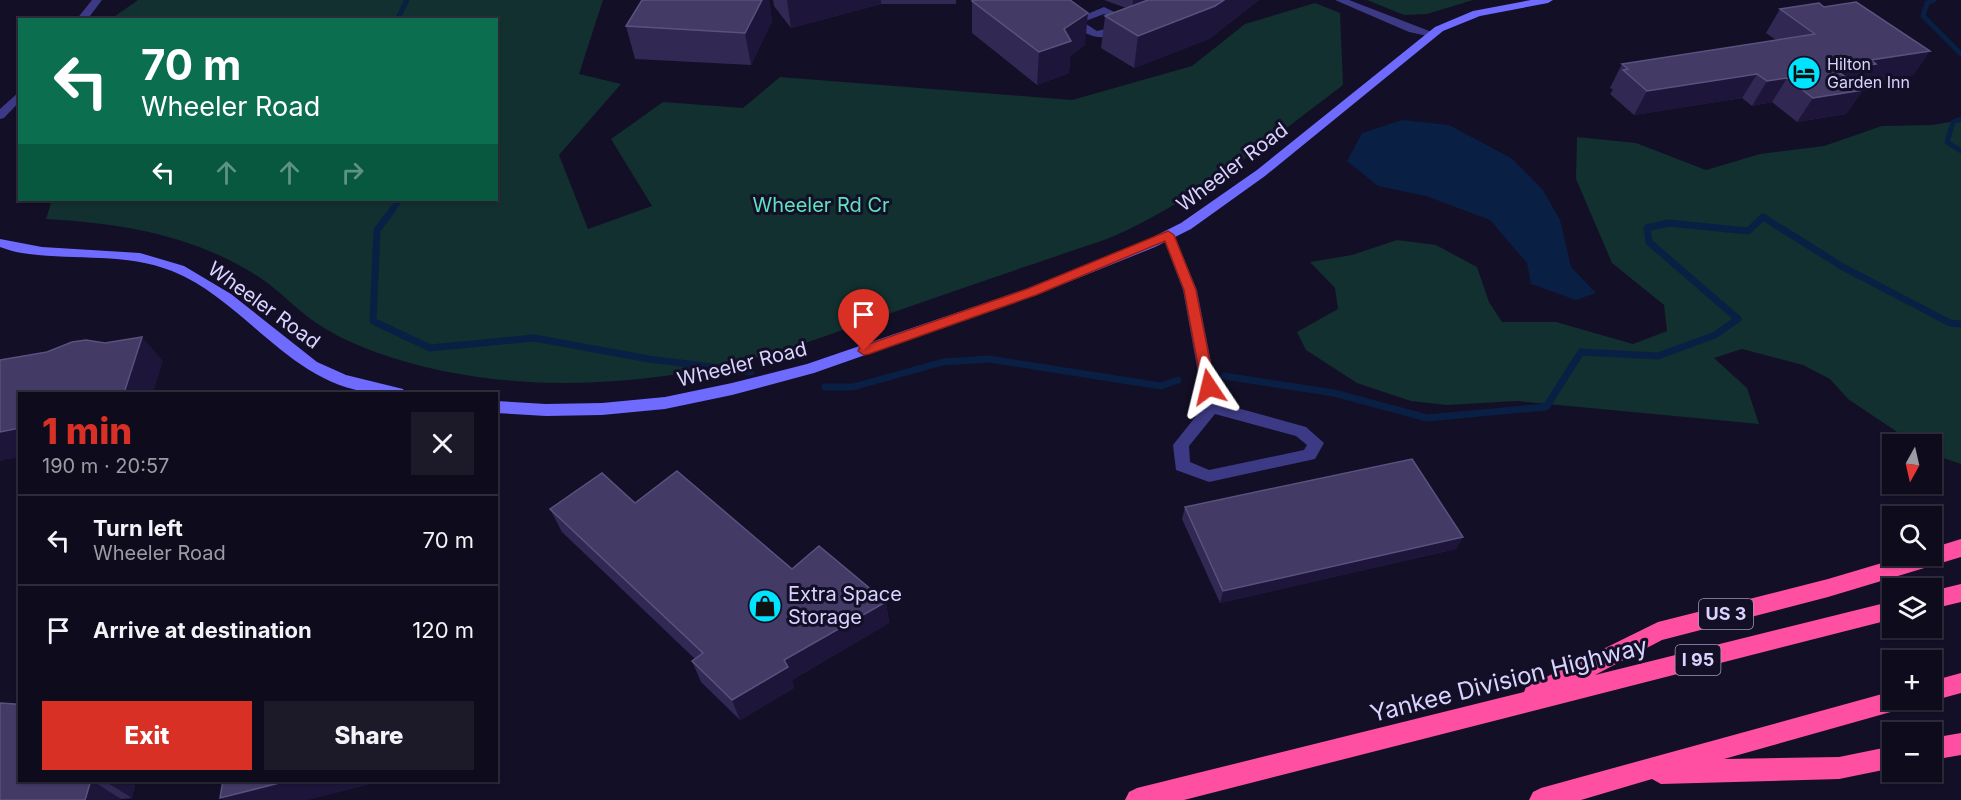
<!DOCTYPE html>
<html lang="en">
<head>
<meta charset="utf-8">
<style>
	body { margin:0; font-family:Inter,sans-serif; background:#1c1929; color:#f1f3f6; height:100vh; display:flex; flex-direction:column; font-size:22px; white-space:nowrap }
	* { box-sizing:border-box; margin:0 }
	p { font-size:20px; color:#9b9ba3 }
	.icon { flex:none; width:33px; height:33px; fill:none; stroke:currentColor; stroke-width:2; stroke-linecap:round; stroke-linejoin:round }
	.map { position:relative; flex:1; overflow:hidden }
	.side { position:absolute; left:18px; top:392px; width:480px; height:390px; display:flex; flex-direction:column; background:#0e0b1c; border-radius:0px; box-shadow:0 2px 4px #0004,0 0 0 2px #2e2b3b }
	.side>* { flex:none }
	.hud { position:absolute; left:18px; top:18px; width:480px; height:183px; border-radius:0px; box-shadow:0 2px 4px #0004,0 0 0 2px #2e2b3b; background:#0b6e4f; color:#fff; overflow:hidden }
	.needle { width:39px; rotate:188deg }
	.tools { position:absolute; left:1882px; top:434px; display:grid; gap:12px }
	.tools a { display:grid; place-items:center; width:60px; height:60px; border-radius:0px; background:#0e0b1c; box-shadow:0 2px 4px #0004,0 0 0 2px #2e2b3b; font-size:30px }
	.pin { position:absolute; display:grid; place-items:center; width:51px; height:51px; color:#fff; margin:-62px -26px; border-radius:50% 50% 50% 0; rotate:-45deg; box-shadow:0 0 6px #0007 }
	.pin .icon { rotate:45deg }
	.me { position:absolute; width:66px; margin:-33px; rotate:350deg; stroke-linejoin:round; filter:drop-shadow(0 0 4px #0008) }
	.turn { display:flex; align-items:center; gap:21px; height:126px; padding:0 24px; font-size:27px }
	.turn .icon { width:78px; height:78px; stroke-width:2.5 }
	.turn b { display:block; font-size:42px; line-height:51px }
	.lanes { display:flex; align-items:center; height:57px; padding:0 24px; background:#0003; justify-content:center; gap:30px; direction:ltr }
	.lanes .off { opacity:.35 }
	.round { display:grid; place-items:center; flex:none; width:63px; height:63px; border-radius:0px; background:#1c1929 }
	.overview { display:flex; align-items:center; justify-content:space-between; height:102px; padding:0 24px }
	h1 { font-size:36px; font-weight:800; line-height:45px; color:#d93025 }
	.button { display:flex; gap:12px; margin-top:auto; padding:12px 24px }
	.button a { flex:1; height:69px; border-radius:0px; background:#d93025; color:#fff; font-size:24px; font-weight:800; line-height:69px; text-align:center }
	.button a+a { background:#1c1929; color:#f1f3f6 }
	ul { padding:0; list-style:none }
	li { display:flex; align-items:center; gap:18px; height:90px; padding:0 24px; border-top:2px solid #2e2b3b }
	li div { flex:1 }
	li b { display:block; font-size:22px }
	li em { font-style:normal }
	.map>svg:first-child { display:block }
	.green { fill:#12302f }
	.water { fill:#0a1f44 }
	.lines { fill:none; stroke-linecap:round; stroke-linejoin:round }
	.stream-far1 { stroke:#0a1f44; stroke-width:5 }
	.stream { stroke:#0a1f44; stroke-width:7 }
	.minor { fill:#3d3a85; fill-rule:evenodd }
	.tertiary { fill:#3d3a85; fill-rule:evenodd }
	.secondary { fill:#6f6bff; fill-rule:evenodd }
	.motorway { fill:#ff4fa3; fill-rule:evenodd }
	.wall { fill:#312854 }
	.shaded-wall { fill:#1d163a }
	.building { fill:#433a66; stroke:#5a527e; stroke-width:1.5 }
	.route { fill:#d93025; stroke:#8d1f18; stroke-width:1.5 }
	.labels { text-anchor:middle; stroke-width:6; stroke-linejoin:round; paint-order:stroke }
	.far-poi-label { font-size:16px; fill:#d9d4ff; stroke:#130f26; text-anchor:start }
	.shield { fill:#130f26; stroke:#9e99be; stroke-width:1.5 }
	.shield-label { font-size:18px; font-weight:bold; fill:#d9d4ff }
	.street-label { font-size:20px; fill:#d9d4ff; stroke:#130f26 }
	.park-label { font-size:20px; fill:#5fe0c0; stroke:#130f26 }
	.poi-label { font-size:20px; fill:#d9d4ff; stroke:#130f26; text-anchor:start }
	.near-street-label { font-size:24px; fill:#d9d4ff; stroke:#130f26 }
</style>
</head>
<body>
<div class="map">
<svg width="1961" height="800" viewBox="0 0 1961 800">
	<rect width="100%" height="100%" fill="#130f26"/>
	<path class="green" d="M138,0H603L579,74L621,84L559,155L588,229L652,206L611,139L663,102L743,108L780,77L1072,100L1192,66L1245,24L1315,3L1340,13L1343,85C1268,142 1195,201 1107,239C1036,263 965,287 894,312C852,326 810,343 766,355C643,389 500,396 378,353C353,344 329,333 308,317C289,302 272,284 251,272C188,234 118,223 46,219L52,200H496V20L111,19Z
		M1367,0H1473L1427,14L1404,15Z
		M1961,120V464L1932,454V444H1915L1848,399L1830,379L1803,365L1742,349L1714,358L1747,388L1759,424L1517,401L1447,405L1411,401L1357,383L1306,350L1297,332L1338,309L1335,288L1310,262L1352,255L1397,240L1436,245L1477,267L1489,302L1502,322H1556L1633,344L1667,331L1664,305L1612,263L1576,179L1577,137L1636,143L1706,170L1760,154L1824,146L1882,126L1932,125Z"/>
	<path class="water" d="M1402,120L1449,125L1511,158L1543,190L1560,220L1571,267L1596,293L1576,300L1531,284L1527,263L1490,220L1426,196L1378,186L1347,161L1362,133Z"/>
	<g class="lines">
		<path class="stream-far1" d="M1934,0L1927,3L1923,16L1961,54
			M397,20L407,0
			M1961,119L1953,122L1947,142L1961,151
			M392,210L400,200"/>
		<path class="stream" d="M393,209L377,230L373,321L430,348L534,338L649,359L751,372
			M1224,376L1334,393L1427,418L1546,407L1581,352L1658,356L1715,335L1738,319L1649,242L1647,228L1668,223L1748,231L1763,217L1843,267L1950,323L1961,324
			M825,387H853L943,362L989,359L1161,386L1178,380"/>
		<path class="minor" d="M1335,0H1349L1437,34L1432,37L1409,32Z
			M1104,7L1133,21L1128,24L1104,14L1083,22L1097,31L1122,25L1127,28C1109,43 1085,39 1071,21Z
			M1168,231L1174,235L1197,290L1219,403L1306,427L1324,443L1315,459L1209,482L1176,470L1173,445L1204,406L1183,290L1162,235ZM1215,414L1296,436L1307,445L1304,450L1209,470L1190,462L1189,446Z"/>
		<path class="tertiary" d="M92,0H102L87,20H76Z
			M20,91V101L4,118L0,119V109Z"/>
		<path class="secondary" d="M1531,0H1553L1548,3L1480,16L1443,31L1265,176L1191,229L1155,247L1036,295L814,373L732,395L665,409L602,415L546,416L496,413V401L546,404L602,403L665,397L732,383L807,364L1026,289L1145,241L1181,223L1257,170L1435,27L1473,11Z
			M0,239L42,247L140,253L184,266L231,294L317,362L346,375L403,389L405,393C395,393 384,394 373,393C289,384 246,301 172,271C124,252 72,261 22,253C14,252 7,249 0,247Z"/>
		<path class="motorway" d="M1961,539V557L1828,597L1662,640L1595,675L1893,601V619L1184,800H1125L1129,792L1137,788L1524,692L1526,687L1658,622L1828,579L1909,555H1932V548Z
			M1961,584V602L1932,609V591Z
			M1961,673V693L1932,701L1926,699H1932V681Z
			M1893,691V699H1915L1912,706L1724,759L1839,757L1893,746V768L1839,779L1661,784L1652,779L1581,800H1529L1533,792L1541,788Z
			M1961,733V755L1932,760V738Z"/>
	</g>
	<path class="wall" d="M642,0H769L772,21L751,65L635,59L626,26Z
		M773,0H956V4H881L791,28L774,6Z
		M1104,0H1146L1144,2L1148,0H1259L1209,39L1134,68L1101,48L1105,16L1126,8Z
		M972,1L1085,45L1070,56L1069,73L1037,85L972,33Z
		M1824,7L1930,51L1913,75L1863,83L1860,87L1863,90L1846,114L1797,122L1772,102L1752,106L1742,98L1634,115L1610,94L1613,90L1610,88L1622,64L1776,40L1766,33L1780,9Z
		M635,503L792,569L886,602L889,623L792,680L794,688L740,720L701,682L692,661L695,659L562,532L550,509Z
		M1185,507L1463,537L1456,549L1220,603L1182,519Z
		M20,780H136L132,798L121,799V800H0Z"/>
	<path class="shaded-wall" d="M762,0H769L772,21L751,65L745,33Z
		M787,0H881V4L791,28Z
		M1133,0H1146L1132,10Z
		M1224,0H1259L1209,39L1134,68L1138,36Z
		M1088,13L1085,45L1070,56L1069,73L1037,85L1039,52L1064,29Z
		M1930,51L1913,75L1863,83L1859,88L1836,70L1871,60Z
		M1757,74L1742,98L1634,115L1647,91Z
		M1787,78L1772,102L1752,106L1767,81Z
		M1863,90L1846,114L1797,122L1813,98Z
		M142,337L163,361L153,393H124Z
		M20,428V457L4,460L0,462V432Z
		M1463,537L1456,549L1220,603L1223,591Z
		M886,602L889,623L792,680L794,688L740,720L732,700L784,660Z
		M91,780L121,799V800H85Z
		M103,780H136L132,798Z
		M291,780H387L308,800H223L220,798Z"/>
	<path class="building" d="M642,0H762L745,33L626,26Z
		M975,0H1070L1088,13L1064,29L1071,41L1039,52L972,1Z
		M1148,0H1224L1215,6L1138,36L1105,16Z
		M1856,2L1930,51L1871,60L1876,64L1836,70L1863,90L1813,98L1787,78L1767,81L1757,74L1647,91L1623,70L1628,69L1622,64L1815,34L1780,9L1819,3L1824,7Z
		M142,337L124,393H20V428L0,432V360L47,352L72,342L86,340L105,343Z
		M1412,459L1463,537L1223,591L1185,507Z
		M677,471L792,569L819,546L886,602L784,660L788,667L732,700L692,661L703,653L550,509L602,473L635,503Z
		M0,703L15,704L20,705V780H95H91L85,800H0Z
		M223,780H291L220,798Z"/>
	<path class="route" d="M1168,231L1174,235L1196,290L1215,387L1213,391L1209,392L1202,387L1184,290L1165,241L1036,295L869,354L864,355L858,351L860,347L1027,289Z"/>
	<defs>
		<g id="hotel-disc" transform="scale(1.725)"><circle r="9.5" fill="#00e5ff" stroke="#130f26"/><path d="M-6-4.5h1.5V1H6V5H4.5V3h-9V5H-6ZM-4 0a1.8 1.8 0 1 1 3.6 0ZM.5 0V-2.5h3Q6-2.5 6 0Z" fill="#111"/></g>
		<g id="shop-disc" transform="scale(1.725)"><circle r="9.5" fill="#00e5ff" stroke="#130f26"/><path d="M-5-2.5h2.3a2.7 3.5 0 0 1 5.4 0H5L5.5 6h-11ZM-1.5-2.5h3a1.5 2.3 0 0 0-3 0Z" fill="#111"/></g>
	</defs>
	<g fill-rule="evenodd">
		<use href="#hotel-disc" x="1804" y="73"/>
		<use href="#shop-disc" x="765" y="606"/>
	</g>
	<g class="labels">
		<g class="far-poi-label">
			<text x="1827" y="70">Hilton<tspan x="1827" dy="18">Garden Inn</tspan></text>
		</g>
		<g class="shield">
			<rect x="1699" y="599" width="54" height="30" rx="4.5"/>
			<rect x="1675.5" y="645" width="45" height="30" rx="4.5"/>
		</g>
		<g class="shield-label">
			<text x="1726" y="620">US 3</text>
			<text x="1698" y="666">I 95</text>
		</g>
		<g class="street-label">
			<text transform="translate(1232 167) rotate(-37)" y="7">Wheeler Road</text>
			<text transform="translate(264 305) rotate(36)" y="7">Wheeler Road</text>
			<text transform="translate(742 364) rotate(-14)" y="7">Wheeler Road</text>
		</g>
		<g class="park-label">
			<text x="821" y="212">Wheeler Rd Cr</text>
		</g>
		<g class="poi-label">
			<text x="788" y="601">Extra Space<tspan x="788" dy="23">Storage</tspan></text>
		</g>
		<g class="near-street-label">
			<text transform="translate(1509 680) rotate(-14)" y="8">Yankee Division Highway</text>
		</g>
	</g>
</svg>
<div class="tools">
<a><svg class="needle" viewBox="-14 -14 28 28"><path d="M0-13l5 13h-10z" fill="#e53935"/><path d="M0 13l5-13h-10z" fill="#9b9ba3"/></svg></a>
<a><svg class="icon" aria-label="search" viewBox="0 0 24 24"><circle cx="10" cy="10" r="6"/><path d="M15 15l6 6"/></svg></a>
<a><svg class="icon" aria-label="layers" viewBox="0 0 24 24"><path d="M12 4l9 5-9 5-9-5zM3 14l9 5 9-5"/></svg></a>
<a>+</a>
<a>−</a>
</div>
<div class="pin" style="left:864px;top:351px;background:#d93025"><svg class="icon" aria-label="arrive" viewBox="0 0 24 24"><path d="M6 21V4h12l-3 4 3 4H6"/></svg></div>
<svg class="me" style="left:1209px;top:387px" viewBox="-20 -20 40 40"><path d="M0-17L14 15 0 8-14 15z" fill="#d93025" stroke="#fff" stroke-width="4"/></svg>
<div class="hud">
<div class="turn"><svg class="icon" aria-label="left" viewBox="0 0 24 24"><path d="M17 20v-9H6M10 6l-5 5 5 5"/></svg><div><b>70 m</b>Wheeler Road</div></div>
<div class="lanes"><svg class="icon" aria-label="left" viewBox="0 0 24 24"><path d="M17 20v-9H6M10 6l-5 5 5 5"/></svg><svg class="icon off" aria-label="ahead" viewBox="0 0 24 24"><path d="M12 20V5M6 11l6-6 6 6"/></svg><svg class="icon off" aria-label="ahead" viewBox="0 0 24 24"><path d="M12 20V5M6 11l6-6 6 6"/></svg><svg class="icon off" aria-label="right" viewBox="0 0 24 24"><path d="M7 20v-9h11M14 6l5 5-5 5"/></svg></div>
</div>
<section class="side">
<div class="overview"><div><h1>1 min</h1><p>190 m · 20:57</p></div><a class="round"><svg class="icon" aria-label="close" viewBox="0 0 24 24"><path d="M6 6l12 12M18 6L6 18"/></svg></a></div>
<ul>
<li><svg class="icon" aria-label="left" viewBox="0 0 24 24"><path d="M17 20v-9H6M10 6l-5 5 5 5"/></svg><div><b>Turn left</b><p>Wheeler Road</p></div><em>70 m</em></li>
<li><svg class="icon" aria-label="arrive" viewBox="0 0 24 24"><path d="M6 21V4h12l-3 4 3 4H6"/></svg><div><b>Arrive at destination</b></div><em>120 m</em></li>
</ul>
<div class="button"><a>Exit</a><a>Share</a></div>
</section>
</div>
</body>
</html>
